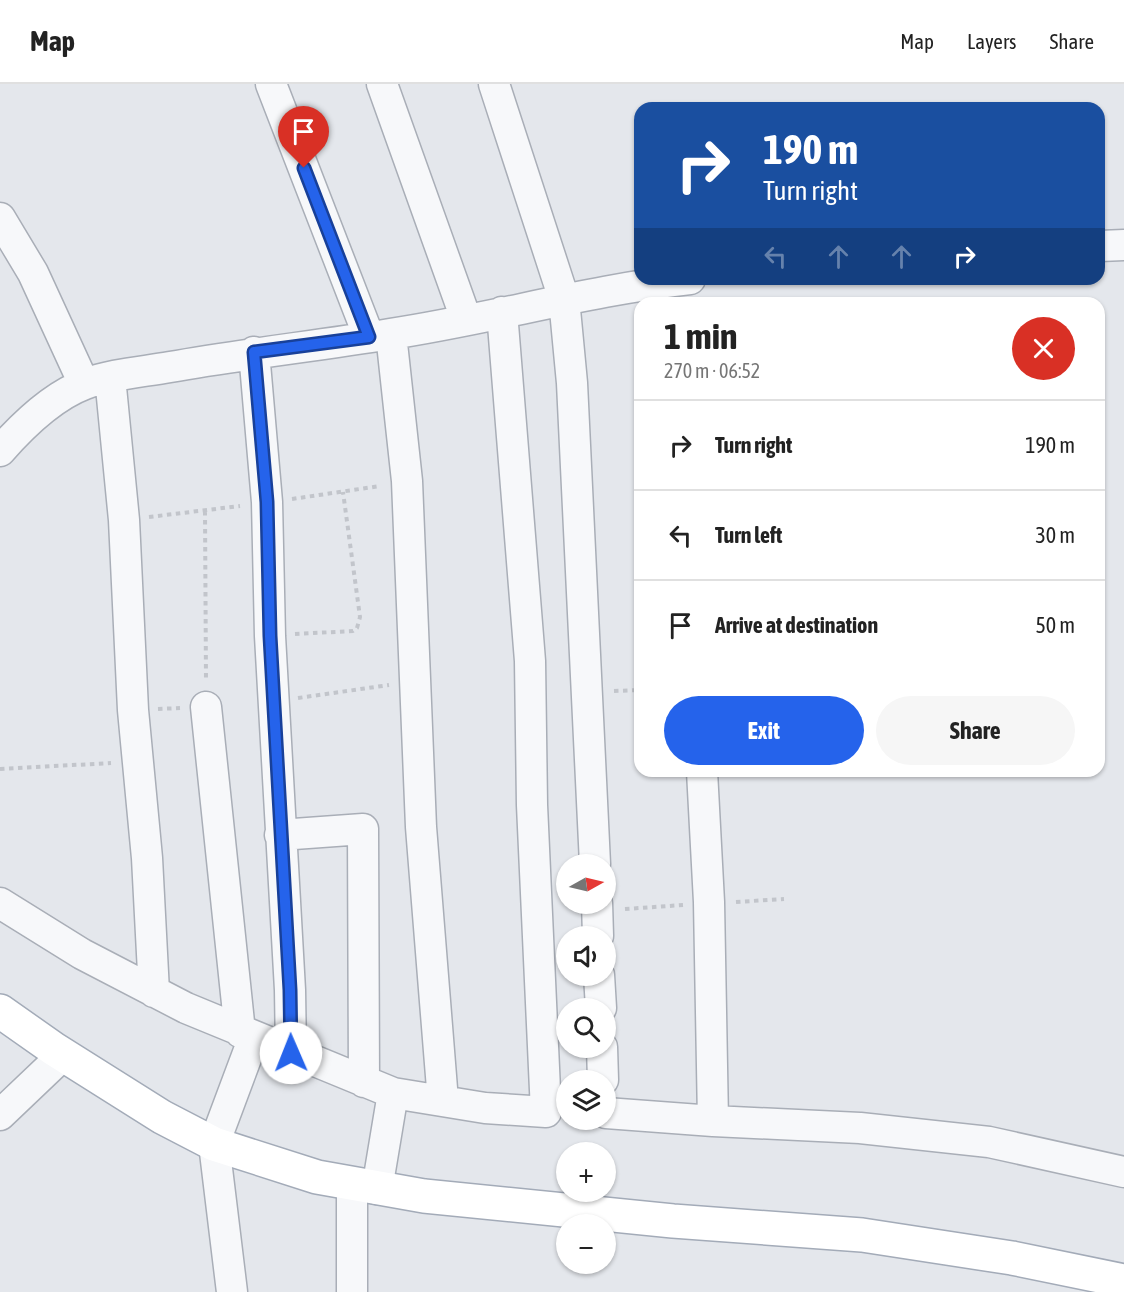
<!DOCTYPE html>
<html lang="en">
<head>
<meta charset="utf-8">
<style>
	body { margin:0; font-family:"Asap Condensed",sans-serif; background:#f6f6f6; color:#222; height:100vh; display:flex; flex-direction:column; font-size:22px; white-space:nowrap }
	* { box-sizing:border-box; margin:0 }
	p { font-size:20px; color:#767676 }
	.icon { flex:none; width:33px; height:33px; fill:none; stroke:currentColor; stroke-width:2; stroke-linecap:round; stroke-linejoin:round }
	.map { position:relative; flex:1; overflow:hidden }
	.drawer { position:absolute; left:634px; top:213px; width:471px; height:480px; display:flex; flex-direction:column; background:#fff; border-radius:18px; box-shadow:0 2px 4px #0004 }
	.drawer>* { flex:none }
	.top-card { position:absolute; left:634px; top:18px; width:471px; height:183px; border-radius:18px; box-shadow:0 2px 4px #0004; background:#1a4fa0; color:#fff; overflow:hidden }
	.needle { width:39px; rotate:82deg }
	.controls { position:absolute; left:556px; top:770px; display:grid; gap:12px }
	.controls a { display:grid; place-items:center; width:60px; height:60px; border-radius:50%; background:#fff; box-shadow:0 2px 4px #0004; font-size:30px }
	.pin { position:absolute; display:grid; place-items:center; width:51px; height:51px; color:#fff; margin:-62px -26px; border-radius:50% 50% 50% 0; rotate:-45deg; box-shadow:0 0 6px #0007 }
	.pin .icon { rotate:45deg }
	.me { position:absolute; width:66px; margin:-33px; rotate:359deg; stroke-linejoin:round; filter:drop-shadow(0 0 4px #0008) }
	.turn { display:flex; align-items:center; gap:21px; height:126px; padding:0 30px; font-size:27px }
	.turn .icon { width:78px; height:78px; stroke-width:2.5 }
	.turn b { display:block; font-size:42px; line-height:51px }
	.lanes { display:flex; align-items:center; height:57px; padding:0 30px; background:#0003; justify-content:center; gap:30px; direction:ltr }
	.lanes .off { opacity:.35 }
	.round { display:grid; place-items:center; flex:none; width:63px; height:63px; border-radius:32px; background:#f6f6f6 }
	.headline { display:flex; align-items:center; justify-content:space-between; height:102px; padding:0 30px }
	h1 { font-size:36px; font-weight:700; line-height:45px }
	.cta { display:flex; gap:12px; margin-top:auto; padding:12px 30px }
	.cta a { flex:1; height:69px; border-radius:36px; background:#2563eb; color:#fff; font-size:24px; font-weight:700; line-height:69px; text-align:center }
	.cta a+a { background:#f6f6f6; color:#222 }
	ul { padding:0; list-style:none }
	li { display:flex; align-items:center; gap:18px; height:90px; padding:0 30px; border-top:2px solid #e0e0e0 }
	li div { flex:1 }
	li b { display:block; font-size:22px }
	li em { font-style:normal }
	header { display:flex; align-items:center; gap:36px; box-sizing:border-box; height:84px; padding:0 30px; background:#fff; border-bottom:2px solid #e0e0e0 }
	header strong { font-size:28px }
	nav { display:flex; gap:33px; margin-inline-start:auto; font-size:21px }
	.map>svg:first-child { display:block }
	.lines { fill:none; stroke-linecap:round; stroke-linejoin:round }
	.minor-casing { stroke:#a9aeb7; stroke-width:33 }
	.major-casing { stroke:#a3abb8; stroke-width:36 }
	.path { stroke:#c2c5cb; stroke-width:4; stroke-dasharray:4.5 4.5; stroke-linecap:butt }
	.minor { stroke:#f7f8fa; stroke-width:30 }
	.major { stroke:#fff; stroke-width:33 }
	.route-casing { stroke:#184099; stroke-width:15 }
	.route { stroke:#2563eb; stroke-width:10 }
</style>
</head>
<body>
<header>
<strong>Map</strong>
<nav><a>Map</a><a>Layers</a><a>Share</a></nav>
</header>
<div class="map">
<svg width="1124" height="1208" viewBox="0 0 1124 1208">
	<rect width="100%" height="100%" fill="#e4e7ec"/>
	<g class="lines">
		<g class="minor-casing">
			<path id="minor" d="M271,0L369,253
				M382,0L466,235
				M494,0L564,215L572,299L595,780
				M0,134L33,189L84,300
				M1100,162L1124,161
				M391,250L407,397L421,743L443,1017
				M254,268L267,418L270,552L290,906L291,969
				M110,293L124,436L133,626L147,774L154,908
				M0,367C22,342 53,312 85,300C112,290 142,288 170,283C243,270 317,262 390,250C491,235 589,206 690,195
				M206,623L240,948
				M702,687L709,818L713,1037L860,1044L989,1058L1124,1088
				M280,751L363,745L364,998
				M0,819L82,870L186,924L393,1009L485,1024L546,1028L532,721L530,577L502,228
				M597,819L598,852
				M599,891L601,924
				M602,963L603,996
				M606,1029L713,1037
				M0,1031L63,971
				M352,1101V1208
				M377,1105L393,1009
				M232,1208L214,1060L254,953"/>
		</g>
		<g class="major-casing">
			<path id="major" d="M0,927L54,965L162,1033L214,1060L317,1093L424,1112L673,1137L862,1151L1012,1174L1124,1197"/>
		</g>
		<path class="path" d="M292,415L380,402
			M205,427L206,598
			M149,433L240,422
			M295,550L353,547L357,544L360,533L343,408
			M614,607L640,606
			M298,614L389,601
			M158,625L180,624
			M0,685L111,679
			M736,818L784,815
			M625,825L683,821"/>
		<use href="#minor" class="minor"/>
		<use href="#major" class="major"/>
	</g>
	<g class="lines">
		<g class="route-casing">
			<path id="route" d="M291,969L290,906L270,552L267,418L254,268L369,253L304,84"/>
		</g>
		<use href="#route" class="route"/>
	</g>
</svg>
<div class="controls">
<a><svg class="needle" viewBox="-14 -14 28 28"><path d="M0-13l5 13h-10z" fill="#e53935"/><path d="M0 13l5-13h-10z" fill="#767676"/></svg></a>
<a><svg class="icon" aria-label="sound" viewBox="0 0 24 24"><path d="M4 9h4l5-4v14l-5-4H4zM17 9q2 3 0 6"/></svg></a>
<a><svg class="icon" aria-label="search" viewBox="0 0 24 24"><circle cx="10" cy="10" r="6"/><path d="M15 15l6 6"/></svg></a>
<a><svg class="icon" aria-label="layers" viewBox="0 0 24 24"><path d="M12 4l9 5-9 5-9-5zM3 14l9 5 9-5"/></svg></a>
<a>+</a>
<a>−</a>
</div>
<div class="pin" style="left:304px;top:84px;background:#d93025"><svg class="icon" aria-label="arrive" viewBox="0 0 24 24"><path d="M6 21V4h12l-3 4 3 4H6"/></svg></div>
<svg class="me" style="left:291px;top:969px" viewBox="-20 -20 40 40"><circle r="19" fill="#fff"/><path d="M0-13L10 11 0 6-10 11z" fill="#2563eb"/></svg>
<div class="top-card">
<div class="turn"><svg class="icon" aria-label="right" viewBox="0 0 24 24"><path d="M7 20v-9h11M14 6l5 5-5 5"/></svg><div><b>190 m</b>Turn right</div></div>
<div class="lanes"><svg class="icon off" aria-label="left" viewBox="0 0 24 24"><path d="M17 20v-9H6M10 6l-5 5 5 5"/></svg><svg class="icon off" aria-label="ahead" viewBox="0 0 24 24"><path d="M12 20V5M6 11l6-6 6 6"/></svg><svg class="icon off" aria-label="ahead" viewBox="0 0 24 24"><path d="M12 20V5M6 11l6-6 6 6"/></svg><svg class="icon" aria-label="right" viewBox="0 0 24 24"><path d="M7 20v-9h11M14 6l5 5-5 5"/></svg></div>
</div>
<section class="drawer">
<div class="headline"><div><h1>1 min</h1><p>270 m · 06:52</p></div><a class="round" style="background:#d93025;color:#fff"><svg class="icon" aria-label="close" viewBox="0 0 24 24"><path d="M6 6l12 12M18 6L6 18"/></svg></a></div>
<ul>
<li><svg class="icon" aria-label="right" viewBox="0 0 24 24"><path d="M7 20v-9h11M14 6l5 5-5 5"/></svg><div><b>Turn right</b></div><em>190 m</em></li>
<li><svg class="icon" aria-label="left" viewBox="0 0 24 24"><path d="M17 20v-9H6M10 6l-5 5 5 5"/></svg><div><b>Turn left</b></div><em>30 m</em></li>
<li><svg class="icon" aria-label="arrive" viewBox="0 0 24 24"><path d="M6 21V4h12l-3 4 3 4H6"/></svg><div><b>Arrive at destination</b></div><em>50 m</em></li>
</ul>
<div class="cta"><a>Exit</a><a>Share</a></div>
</section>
</div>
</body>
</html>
